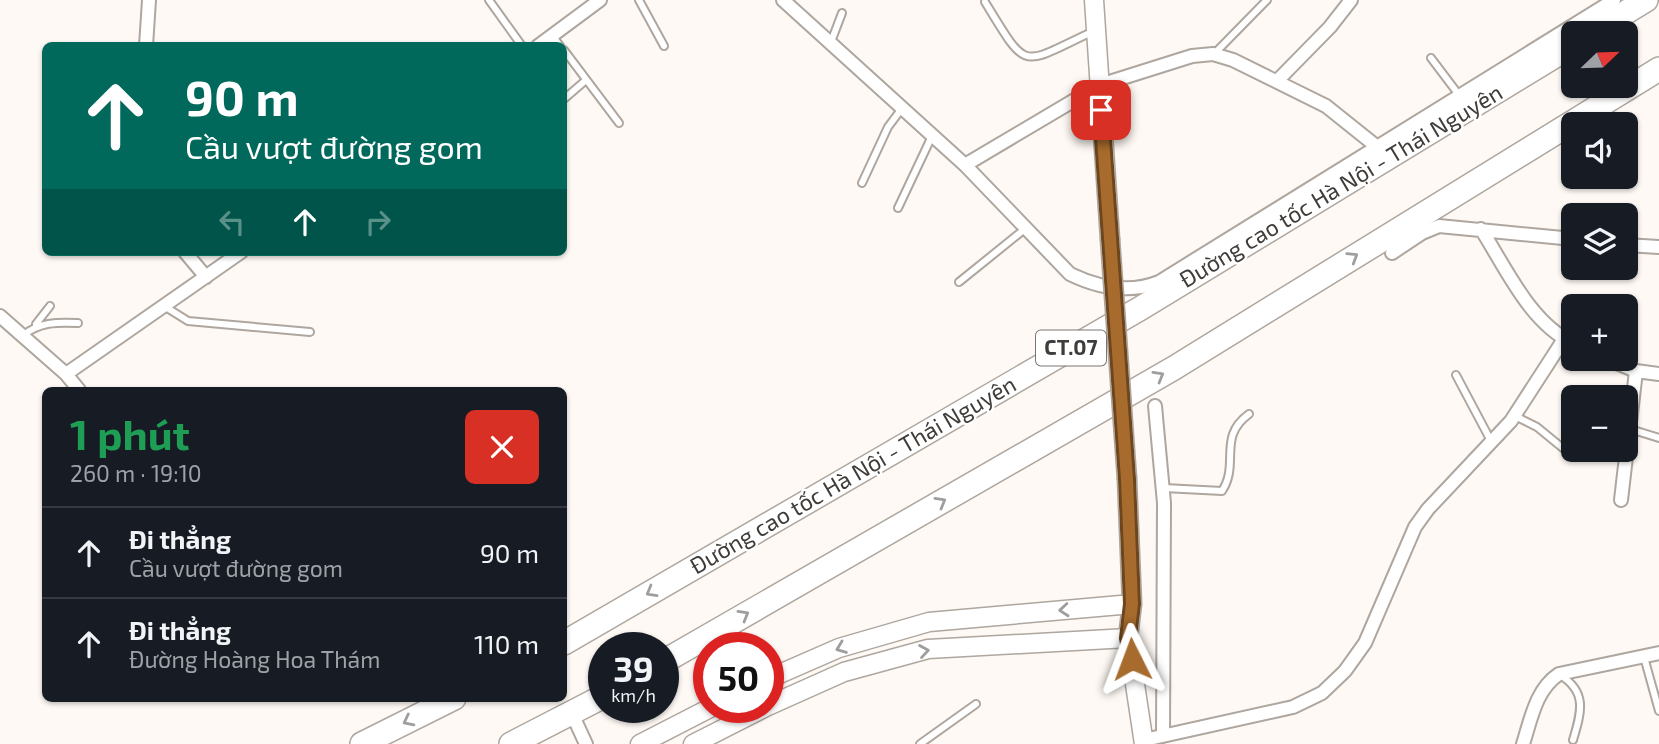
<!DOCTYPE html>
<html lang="vi">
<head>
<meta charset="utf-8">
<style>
	body { margin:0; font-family:"Exo 2",sans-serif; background:#20242c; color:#f1f3f6; height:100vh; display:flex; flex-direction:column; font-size:26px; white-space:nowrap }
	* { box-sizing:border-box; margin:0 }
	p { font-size:23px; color:#9ea1a6 }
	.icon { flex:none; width:38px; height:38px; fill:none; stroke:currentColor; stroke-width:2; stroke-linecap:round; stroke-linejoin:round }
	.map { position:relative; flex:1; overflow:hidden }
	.panel { position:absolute; left:42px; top:387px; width:525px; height:315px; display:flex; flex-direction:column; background:#171b24; border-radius:10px; box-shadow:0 2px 5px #0004 }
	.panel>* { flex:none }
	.top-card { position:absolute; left:42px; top:42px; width:525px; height:214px; border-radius:10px; box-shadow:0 2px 5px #0004; background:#00695c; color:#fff; overflow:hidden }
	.needle { width:46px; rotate:67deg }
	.fabs { position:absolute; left:1561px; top:21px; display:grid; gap:14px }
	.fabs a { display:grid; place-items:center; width:77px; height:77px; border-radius:10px; background:#171b24; box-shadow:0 2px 5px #0004; font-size:35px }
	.speed { position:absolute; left:588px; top:632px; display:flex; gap:14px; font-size:35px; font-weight:700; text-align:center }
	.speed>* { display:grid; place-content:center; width:91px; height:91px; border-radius:50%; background:#171b24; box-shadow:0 2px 5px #0004; line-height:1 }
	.speed small { font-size:18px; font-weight:400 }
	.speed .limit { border:10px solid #d22; background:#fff; color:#111 }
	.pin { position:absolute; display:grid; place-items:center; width:60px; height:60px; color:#fff; margin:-30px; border-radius:14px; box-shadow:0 4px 10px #0006 }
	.me { position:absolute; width:77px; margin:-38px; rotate:357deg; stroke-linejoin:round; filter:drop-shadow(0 0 5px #0008) }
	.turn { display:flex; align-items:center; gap:24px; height:147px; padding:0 28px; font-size:32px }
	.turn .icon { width:91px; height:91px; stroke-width:2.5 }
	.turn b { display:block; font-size:49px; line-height:60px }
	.lanes { display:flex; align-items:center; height:66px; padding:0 28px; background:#0003; justify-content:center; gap:35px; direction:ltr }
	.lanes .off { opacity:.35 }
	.round { display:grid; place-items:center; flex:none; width:74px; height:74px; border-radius:10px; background:#20242c }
	.head { display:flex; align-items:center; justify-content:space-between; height:119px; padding:0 28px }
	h1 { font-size:42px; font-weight:700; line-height:52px; color:#1e9e55 }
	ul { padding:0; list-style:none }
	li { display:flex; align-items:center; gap:21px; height:91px; padding:0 28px; border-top:2px solid #363941 }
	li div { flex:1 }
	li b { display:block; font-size:26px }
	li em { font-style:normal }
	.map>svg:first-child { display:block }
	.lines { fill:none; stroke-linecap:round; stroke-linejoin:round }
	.lane-casing { stroke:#aea69f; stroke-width:10 }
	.street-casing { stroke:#aea69f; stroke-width:16 }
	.secondary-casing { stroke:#aea69f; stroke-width:21 }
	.highway-casing { stroke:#aea69f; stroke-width:26 }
	.lane { stroke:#fff; stroke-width:6 }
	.street { stroke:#fff; stroke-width:12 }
	.secondary { stroke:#fff; stroke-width:18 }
	.highway { stroke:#fff; stroke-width:23 }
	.secondary-bridge-casing { stroke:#aea69f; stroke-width:21; stroke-linecap:butt }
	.secondary-bridge { stroke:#fff; stroke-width:18 }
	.oneway { stroke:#9f9e9c }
	.route-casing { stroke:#6d461d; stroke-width:18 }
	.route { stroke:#a76b2d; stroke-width:12 }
	.labels { text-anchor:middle; stroke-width:5; stroke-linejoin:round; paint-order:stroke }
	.shield { fill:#fff; stroke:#797674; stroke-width:2 }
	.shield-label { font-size:21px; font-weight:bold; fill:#3f3c39 }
	.street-label { font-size:23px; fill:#3f3c39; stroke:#fff }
</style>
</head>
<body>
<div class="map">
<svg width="1659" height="744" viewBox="0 0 1659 744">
	<rect width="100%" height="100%" fill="#fef9f4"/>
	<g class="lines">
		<g class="lane-casing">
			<path id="lane" d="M489,0L522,46
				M639,0L664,46
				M985,2C1029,74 1020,65 1094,31
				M552,35L560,46
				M831,42L842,13
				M564,50L619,123
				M1215,53L1267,0
				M1431,58L1459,95
				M564,99L586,80
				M862,183L888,127L903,107
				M898,208L932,136
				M959,282L1026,228
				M164,306L188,321L310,332
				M36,324L50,306
				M22,336C40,322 56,322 78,323
				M1456,375L1491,441
				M1515,416L1537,427L1570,454
				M1630,429L1659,438
				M1164,488L1222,491C1240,464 1217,437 1249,414
				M1644,657L1659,711
				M1560,675C1588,692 1581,713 1573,740
				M920,744L976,704"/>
		</g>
		<g class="street-casing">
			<path id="street" d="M783,0L965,165L1070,274C1099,288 1129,294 1159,282L1614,0
				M146,46L149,0
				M538,46L600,0
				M1278,80L1330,27L1351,0
				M965,165L1100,85L1192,56L1213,54L1233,60L1326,106L1376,146
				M1481,229C1506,268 1530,323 1573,343
				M1626,245L1659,247
				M185,252L206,277
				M1392,253L1422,233L1439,226L1573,239
				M0,316L66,374L79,390
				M1607,359L1636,371L1659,374
				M66,374L241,252
				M1155,406L1164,503L1163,736
				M1621,500L1636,371
				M574,718L586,744
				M1144,740L1293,707L1322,693L1345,671L1365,643L1415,527L1428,509L1511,421L1564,339
				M1523,744C1531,719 1536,689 1559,674L1659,653"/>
		</g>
		<g class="secondary-casing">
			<path id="secondary" d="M1094,0L1110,239
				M1127,479L1132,604L1128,638L1144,744
				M768,679L839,648L929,622L1132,604
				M768,706L844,672L928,649L1128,638
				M640,744L712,707
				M693,744L766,707"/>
		</g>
		<g class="highway-casing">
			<path id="highway" d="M1592,33L1646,0
				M564,643L1141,308L1573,45
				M663,662L1174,368L1659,69
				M362,744L454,698
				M511,744L604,696"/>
		</g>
		<use href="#lane" class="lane"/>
		<use href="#street" class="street"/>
		<use href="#secondary" class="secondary"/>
		<use href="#highway" class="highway"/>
		<g class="secondary-bridge-casing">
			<path id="secondary-bridge" d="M1110,239L1127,479"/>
		</g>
		<use href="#secondary-bridge" class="secondary-bridge"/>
	</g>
	<defs><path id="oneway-chevron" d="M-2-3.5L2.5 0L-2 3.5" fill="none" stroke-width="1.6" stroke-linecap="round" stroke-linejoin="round" transform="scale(1.75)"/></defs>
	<g class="oneway">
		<use href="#oneway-chevron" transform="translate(1353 257) rotate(-32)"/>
		<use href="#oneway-chevron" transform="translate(1159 376) rotate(-30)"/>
		<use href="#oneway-chevron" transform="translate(941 502) rotate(-30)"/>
		<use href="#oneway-chevron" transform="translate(651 592) rotate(150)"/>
		<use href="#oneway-chevron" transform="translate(1064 610) rotate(175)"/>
		<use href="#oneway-chevron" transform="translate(744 615) rotate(-30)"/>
		<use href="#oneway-chevron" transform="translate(841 648) rotate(159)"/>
		<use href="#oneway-chevron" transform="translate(924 651) rotate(-9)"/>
		<use href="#oneway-chevron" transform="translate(408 721) rotate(153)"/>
	</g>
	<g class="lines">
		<g class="route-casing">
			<path id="route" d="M1101,110L1127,479L1132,604L1128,638L1132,659"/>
		</g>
		<use href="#route" class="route"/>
	</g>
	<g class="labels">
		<rect class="shield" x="1036" y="330.5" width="70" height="35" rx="5"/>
		<g class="shield-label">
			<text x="1071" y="355">CT.07</text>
		</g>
		<g class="street-label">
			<text transform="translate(1341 186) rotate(-31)" y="8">Đường cao tốc Hà Nội - Thái Nguyên</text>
			<text transform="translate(853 475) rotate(-30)" y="8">Đường cao tốc Hà Nội - Thái Nguyên</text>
		</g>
	</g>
</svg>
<div class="fabs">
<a><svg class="needle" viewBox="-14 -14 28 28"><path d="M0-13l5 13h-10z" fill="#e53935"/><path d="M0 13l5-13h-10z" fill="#9ea1a6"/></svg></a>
<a><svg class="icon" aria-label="sound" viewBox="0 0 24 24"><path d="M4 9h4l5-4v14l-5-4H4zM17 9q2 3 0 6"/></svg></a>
<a><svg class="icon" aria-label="layers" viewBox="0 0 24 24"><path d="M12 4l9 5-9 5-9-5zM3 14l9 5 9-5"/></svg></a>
<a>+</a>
<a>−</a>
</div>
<div class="speed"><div>39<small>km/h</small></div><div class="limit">50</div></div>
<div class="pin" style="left:1101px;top:110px;background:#d93025"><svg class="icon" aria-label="arrive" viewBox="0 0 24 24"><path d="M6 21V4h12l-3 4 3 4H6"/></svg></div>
<svg class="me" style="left:1132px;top:659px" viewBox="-20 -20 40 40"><path d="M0-17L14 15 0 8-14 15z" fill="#a76b2d" stroke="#fff" stroke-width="4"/></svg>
<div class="top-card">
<div class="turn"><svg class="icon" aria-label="ahead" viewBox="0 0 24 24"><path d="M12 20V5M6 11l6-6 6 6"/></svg><div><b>90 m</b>Cầu vượt đường gom</div></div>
<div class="lanes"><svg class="icon off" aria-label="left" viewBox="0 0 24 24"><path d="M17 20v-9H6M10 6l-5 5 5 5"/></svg><svg class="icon" aria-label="ahead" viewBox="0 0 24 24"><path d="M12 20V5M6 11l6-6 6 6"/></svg><svg class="icon off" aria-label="right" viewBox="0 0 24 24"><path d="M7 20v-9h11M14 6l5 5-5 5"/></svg></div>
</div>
<section class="panel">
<div class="head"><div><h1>1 phút</h1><p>260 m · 19:10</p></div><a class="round" style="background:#d93025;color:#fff"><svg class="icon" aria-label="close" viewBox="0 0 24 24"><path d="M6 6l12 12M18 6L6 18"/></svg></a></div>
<ul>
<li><svg class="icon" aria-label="ahead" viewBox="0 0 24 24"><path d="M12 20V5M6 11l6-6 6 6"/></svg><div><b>Đi thẳng</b><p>Cầu vượt đường gom</p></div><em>90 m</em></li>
<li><svg class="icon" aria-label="ahead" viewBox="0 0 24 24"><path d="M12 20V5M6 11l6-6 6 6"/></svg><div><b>Đi thẳng</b><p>Đường Hoàng Hoa Thám</p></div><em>110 m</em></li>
</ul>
</section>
</div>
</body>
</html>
